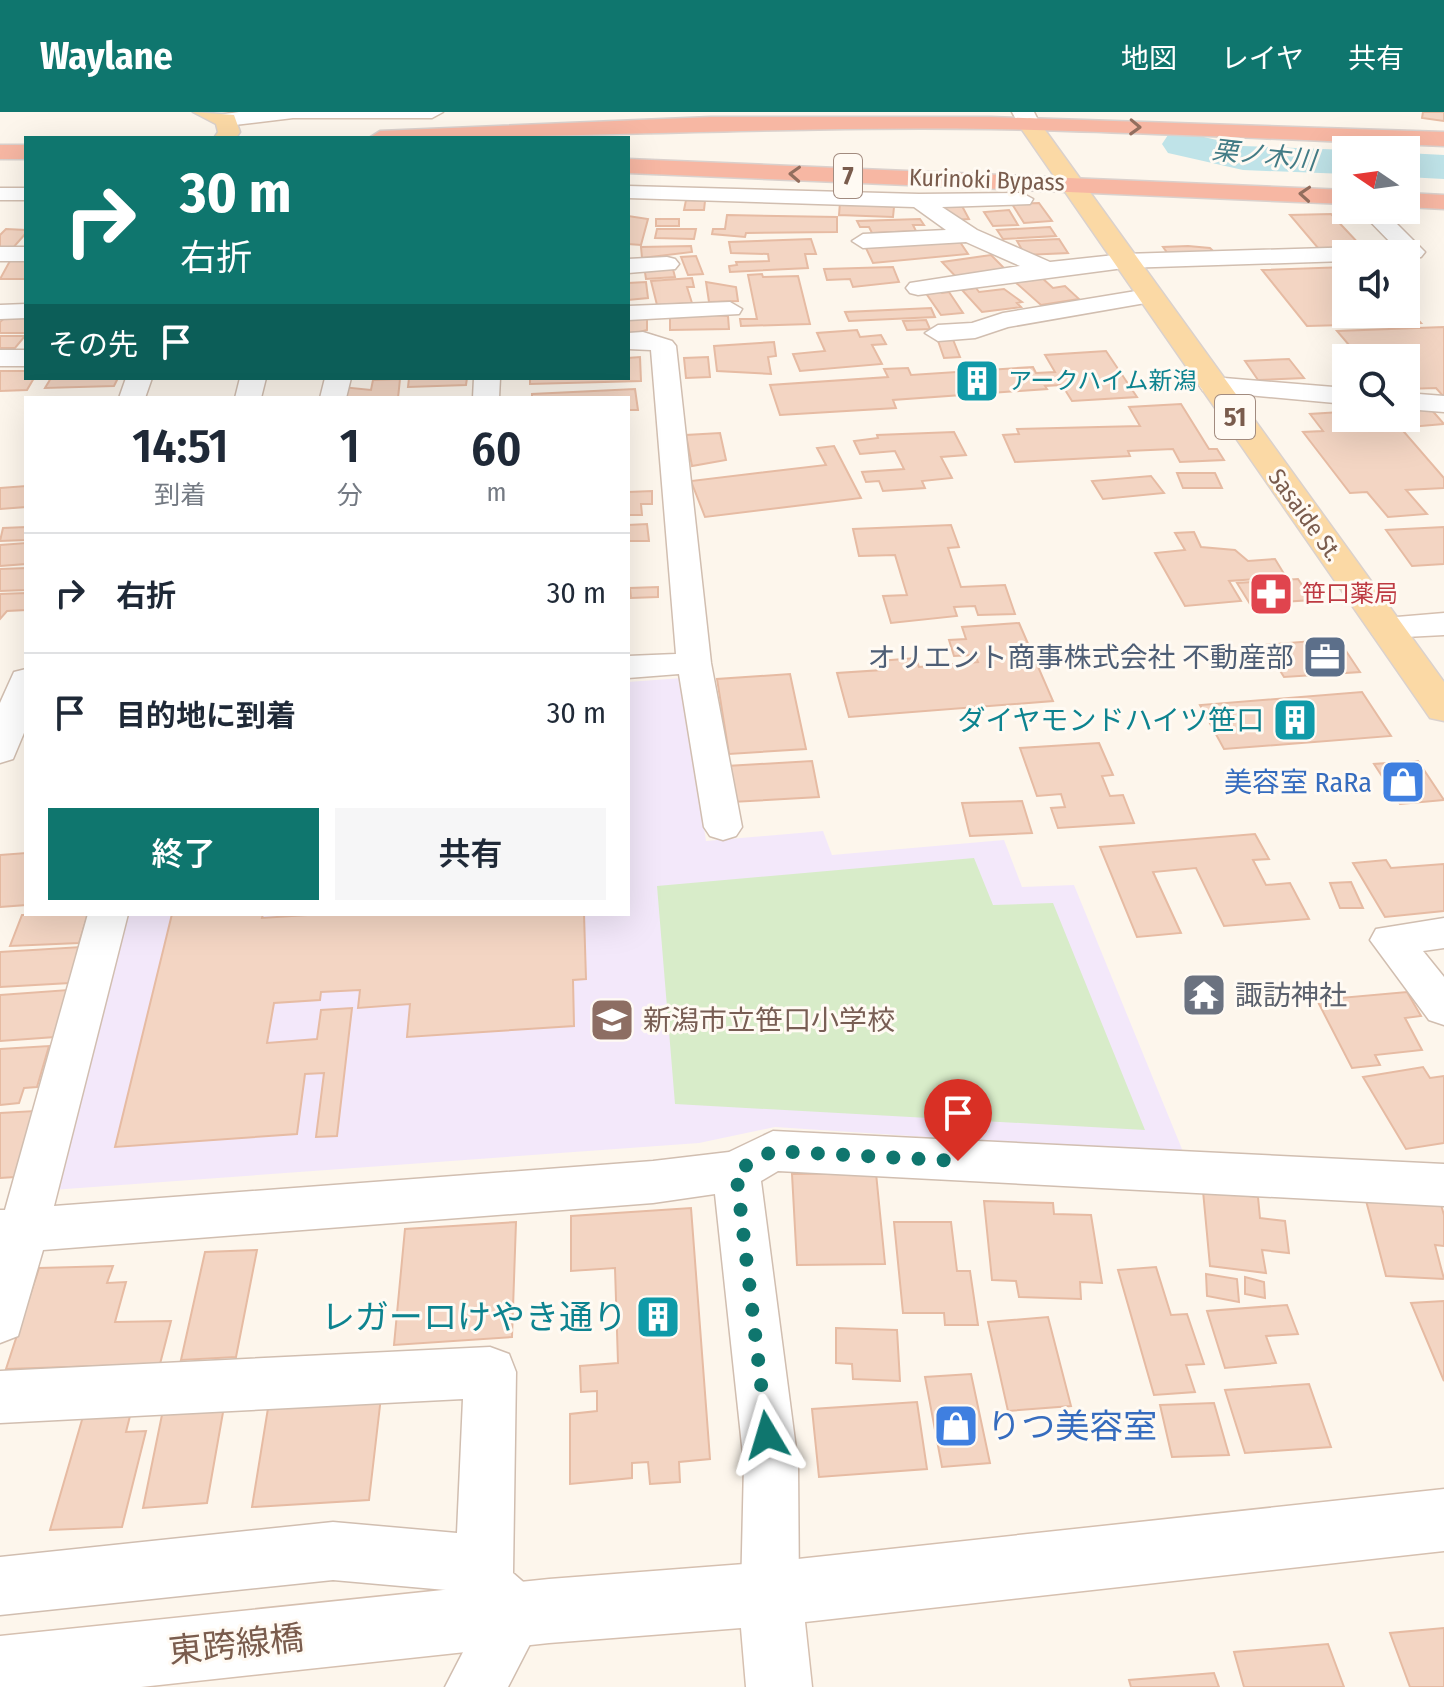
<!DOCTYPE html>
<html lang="ja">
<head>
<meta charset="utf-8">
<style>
	body { margin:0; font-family:"Fira Sans Condensed","Noto Sans JP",sans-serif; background:#f6f6f7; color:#1f2937; height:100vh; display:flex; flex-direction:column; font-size:30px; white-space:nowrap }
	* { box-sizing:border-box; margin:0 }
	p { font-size:26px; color:#747a83 }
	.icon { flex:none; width:44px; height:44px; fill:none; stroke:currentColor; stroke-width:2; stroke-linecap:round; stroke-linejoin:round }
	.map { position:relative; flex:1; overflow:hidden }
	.details { position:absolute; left:24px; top:284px; width:606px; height:520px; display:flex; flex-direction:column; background:#fff; border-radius:0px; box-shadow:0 8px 32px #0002 }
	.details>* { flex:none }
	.top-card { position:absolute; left:24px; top:24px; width:606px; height:244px; border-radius:0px; box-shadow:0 8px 32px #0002; background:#0f766e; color:#fff; overflow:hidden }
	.needle { width:52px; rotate:283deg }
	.buttons { position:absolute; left:1332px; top:24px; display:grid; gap:16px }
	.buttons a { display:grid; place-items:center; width:88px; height:88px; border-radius:0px; background:#fff; box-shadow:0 8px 32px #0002; font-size:40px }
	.pin { position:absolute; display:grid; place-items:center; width:68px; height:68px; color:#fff; margin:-82px -34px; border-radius:50% 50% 50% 0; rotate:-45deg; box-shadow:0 0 8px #0007 }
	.pin .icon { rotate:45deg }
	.me { position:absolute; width:88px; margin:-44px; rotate:353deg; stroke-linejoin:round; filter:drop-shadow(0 0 6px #0008) }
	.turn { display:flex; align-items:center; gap:28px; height:168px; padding:0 24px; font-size:36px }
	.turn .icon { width:104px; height:104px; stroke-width:2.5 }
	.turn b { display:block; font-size:56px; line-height:68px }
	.then { display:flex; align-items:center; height:76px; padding:0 24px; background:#0003; gap:16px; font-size:30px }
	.eta { display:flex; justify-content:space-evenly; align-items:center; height:136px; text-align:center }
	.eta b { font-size:48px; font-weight:600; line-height:56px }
	.primary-button { display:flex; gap:16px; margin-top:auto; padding:16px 24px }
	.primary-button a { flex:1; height:92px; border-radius:0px; background:#0f766e; color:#fff; font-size:32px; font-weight:600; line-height:92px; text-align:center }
	.primary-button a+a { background:#f6f6f7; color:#1f2937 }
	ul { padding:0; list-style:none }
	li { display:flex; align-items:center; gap:24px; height:120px; padding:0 24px; border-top:2px solid #e0e1e3 }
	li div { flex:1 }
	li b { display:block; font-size:30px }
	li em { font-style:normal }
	header { display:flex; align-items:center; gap:48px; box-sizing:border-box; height:112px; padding:0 40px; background:#0f766e; color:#fff }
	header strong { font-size:38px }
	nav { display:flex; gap:44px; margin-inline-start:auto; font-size:28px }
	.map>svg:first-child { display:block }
	.education { fill:#f3e8fa }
	.green { fill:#d8ecc9 }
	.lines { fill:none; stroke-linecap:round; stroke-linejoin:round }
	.river { fill:#bfe3e8; fill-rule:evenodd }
	.building { fill:#f3d5c3; stroke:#e6bba3; stroke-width:2 }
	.street-casing { stroke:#d1beb0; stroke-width:3 }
	.secondary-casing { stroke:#d6c0b0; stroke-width:3 }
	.primary-casing { stroke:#dad1cd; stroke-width:3 }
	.highway-casing { stroke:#dad1cd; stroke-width:3 }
	.street { fill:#fff; fill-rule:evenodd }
	.secondary { fill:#fff; fill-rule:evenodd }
	.primary { fill:#fbd9a5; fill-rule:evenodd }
	.highway { fill:#f7b7a3; fill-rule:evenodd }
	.oneway { stroke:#936e5e }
	.route { stroke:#0f766e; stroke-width:14; stroke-dasharray:0 25.2 }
	.labels { text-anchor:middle; stroke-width:6; stroke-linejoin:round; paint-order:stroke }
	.far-street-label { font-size:24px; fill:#7a5c4d; stroke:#fffaf3 }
	.far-culture-label { font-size:24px; fill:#0d838f; stroke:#fffaf3; text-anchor:start }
	.far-health-label { font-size:24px; fill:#be3a42; stroke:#fffaf3; text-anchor:start }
	.far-water-label { font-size:26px; font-style:italic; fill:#437c86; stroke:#fffaf3 }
	.shield { fill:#fffaf3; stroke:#a28b7f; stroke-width:2 }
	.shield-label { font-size:26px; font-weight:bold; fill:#7a5c4d }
	.service-label { font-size:28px; fill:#4e5e75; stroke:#fffaf3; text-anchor:end }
	.culture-label { font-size:28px; fill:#0d838f; stroke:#fffaf3; text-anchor:end }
	.shop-label { font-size:28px; fill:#366cbe; stroke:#fffaf3; text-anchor:end }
	.worship-label { font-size:28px; fill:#5b616d; stroke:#fffaf3; text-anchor:start }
	.education-label { font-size:28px; fill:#785e54; stroke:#fffaf3; text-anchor:start }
	.near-culture-label { font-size:34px; fill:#0d838f; stroke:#fffaf3; text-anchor:end }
	.near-shop-label { font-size:34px; fill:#366cbe; stroke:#fffaf3; text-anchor:start }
	.near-street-label { font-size:34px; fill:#7a5c4d; stroke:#fffaf3 }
</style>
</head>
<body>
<header>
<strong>Waylane</strong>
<nav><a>地図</a><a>レイヤ</a><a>共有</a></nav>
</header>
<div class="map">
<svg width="1444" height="1575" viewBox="0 0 1444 1575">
	<rect width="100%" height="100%" fill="#fdf6ec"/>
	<path class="education" d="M682,566L706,729L823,719L832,743L1004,728L1022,775L1074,773L1184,1042L775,1015L699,1031L52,1078L122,802H628V570Z"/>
	<path class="green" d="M974,746L993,793L1053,791L1145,1018L675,992L657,774Z"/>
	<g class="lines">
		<path class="river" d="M1182,20L1243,34L1348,38L1346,62L1243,58L1168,41L1162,32L1168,23Z
			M1406,41L1444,43V67L1406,65Z"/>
	</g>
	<path class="building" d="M1423,0H1444V9L1422,6Z
		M686,88L705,89L704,98H684Z
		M840,90L894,95L893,105L839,103Z
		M1039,91L1052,109L1024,111L1012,92Z
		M962,94L969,107L953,108L941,95Z
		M1009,98L1018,113L993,114L984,100Z
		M1331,102L1362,135L1318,136L1290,103Z
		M727,103L837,105V120L746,121L745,125L712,122L713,117H725Z
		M628,104L648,107L641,133L628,132Z
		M656,107H679V114H656Z
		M920,107L924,113H913L916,119L872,121L869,115H860L857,109Z
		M1050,115L1056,124L1003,127L997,118Z
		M6,117L26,118V121L12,137L0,136V123Z
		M657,117H696L694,127L655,126Z
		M811,127L816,142H805L808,156L730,160L729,154L737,153L736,150L769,149L768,142L731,141L729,130Z
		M958,127L968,142L873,151L866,136Z
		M1059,127L1068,141L1025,143L1017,129Z
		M691,134L692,140L642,146L641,135Z
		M1188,134L1210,136L1217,143L1171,146L1163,135Z
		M991,143L1007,159L957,166L942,150Z
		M696,144L703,162L688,163L681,145Z
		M11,147H26V167H0Z
		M672,153L675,165L646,167L644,154Z
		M893,155L899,170L853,175L850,167L827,168L824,157Z
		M1346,155V202H1406V195L1421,211L1307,214L1262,158Z
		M762,162L763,165L798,164L810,212L741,214L740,207H757L748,163Z
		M1041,165L1053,176L1065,174L1079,187L1041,193L1014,169Z
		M692,166L694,175H687L692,191L657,193L651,169Z
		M646,170L648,186L628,188V171Z
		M706,170L736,175L738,189L709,190Z
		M938,175L942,181L949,180L963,201L941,203L923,177Z
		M976,176L979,180L1004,177L1022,190L1017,191L1021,195L982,200L962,178Z
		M931,196L935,205L849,209L845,200Z
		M682,201L728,204L729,217L670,218V206L682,205Z
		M8,203H26L25,221H0V210Z
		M628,203H647V218L628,223Z
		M926,208L930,217L907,218L903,209Z
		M1444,215V285L1436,276L1406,277V246H1360L1337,219Z
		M857,218L860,225L881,223L886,232L872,233L882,252L800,259L793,242L825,239L817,221Z
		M0,224H25L15,236H0Z
		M952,225L960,245L944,246L937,226Z
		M774,230L776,244L768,245L771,262L717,259L714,234Z
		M1106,239L1137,285L1072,289L1062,273L1045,274L1047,277L893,288L896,296L780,303L770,273L888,265L884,257L908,256L911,263L1033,255L1036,261L1055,260L1045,243Z
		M640,245L641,269L530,272V266H628V246Z
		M708,245L710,265L686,266L684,246Z
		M1289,247L1304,266L1258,268L1245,249Z
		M0,259H26V266H34L27,278L0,279Z
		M51,266H118L114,274L45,276Z
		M409,266H467L466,273L408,275Z
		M400,267L398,286H340L342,275L371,278L373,268Z
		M635,277L638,298H628V286H532V282Z
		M1181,292L1209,337H1217L1224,348L1180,350L1173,337L1128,339L1130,344L1015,350L1003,323L1019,322L1017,317L1140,314L1129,295Z
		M1336,293H1346V306H1392L1444,366V376L1406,378L1427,402L1388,405L1367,380L1350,381L1303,320L1323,319L1310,302L1342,300Z
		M1430,296L1444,312L1409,315L1401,306H1406V298Z
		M954,320L966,343L941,345L952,366L922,369L925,376L883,379L879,369L866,370L862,360L904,357L895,339L860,342L854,329L878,326L877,323Z
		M720,321L726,348L692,354L686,323Z
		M834,334L861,386L705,405L691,369L826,353L817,336Z
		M1177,361H1215L1222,376H1183Z
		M1151,364L1164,381L1103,387L1092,369Z
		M26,374V395L0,397V376Z
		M652,379V392H641L642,403H628V380Z
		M647,412L649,429H628V413Z
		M951,413L959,435L948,436L961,475L1005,473L1015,502L978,503L975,494L954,495L957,504L891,511L883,484L907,483L895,443L859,444L853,417Z
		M26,415V428L0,429L3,416Z
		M1444,415V452L1412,454L1386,418Z
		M1194,420L1201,435L1235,438L1248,449L1275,447L1286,465L1229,469L1241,489L1185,494L1155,441L1185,438L1175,421Z
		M26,431V452L0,454V433Z
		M26,456V478L0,479V457Z
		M1298,467L1312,488L1250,492L1237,471Z
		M658,475V485L631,486L630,476Z
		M26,481V498L7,499L0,507V482Z
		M1019,511L1053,589L849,605L837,561L882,558L879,549L916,546L919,555L978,550L975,543L954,544L949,528L966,527L962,515Z
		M1338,527L1360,560L1284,565L1264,533Z
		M790,562L806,637L729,642L717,567Z
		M1362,580L1391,624L1224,637L1200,593Z
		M1099,631L1113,663L1102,664L1110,684L1123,683L1134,711L1058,716L1051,696L1065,695L1061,682L1037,684L1020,636Z
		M812,649L819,685L732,690L727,654Z
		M1418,649L1444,688L1400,692L1374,652Z
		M1022,689L1032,721L970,724L962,691Z
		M1255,722L1269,747L1253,748L1266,773L1290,771L1309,807L1224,814L1196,756L1153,760L1181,821L1137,825L1100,735Z
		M26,741V793L0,795V743Z
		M1386,748L1391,756L1444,752V799L1385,805L1353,751Z
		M1351,770L1363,796H1340L1330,771Z
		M88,802L79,831L10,834L22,803Z
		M172,802H263L262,806L323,802H584L586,867L573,868L574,914L407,925L410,892L358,896L360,878L321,880L320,888L274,891L267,931L317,927L321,898L352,896L337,1024L316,1025L324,961L305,962L297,1022L115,1035Z
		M81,835L70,871L0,875V840Z
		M68,878L55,925L0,929V883Z
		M1407,880L1421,904L1405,906L1422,938L1375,943L1380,953L1352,956L1317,888Z
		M49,934L37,975L24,976L19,991L0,993V937Z
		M1423,955L1430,966L1444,964V1031L1406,1037L1363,965Z
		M35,999L15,1065L0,1066V1001Z
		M876,1061L885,1152L797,1153L792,1062Z
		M1203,1079L1258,1085L1260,1106L1285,1109L1289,1141L1262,1138L1266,1161L1210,1154Z
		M1364,1081L1439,1086L1444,1103V1134L1435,1133L1444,1167L1386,1164Z
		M984,1089L1053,1091L1054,1102L1091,1103L1102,1171L1080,1170L1081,1187L1019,1185L1016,1169L992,1168Z
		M691,1096L710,1347L679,1350L680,1370L650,1372L648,1350L632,1351V1366L570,1372V1302L597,1299V1279L581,1280L580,1254L618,1251L615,1156L571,1159V1104Z
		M516,1110L512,1225L394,1233L405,1117Z
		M894,1110H951L957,1159H970L978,1213H945L944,1201H903Z
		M257,1138L236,1245L181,1248L205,1140Z
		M113,1154L107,1171L126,1170L115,1210L171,1209L160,1252L6,1257L39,1156Z
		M1156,1155L1171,1203L1187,1202L1204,1252L1186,1253L1195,1280L1154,1283L1118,1158Z
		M1206,1162L1237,1167L1239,1190L1207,1184Z
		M1245,1165L1264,1170L1265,1186L1245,1182Z
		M1444,1189V1269L1411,1191Z
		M1287,1193L1298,1222L1266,1224L1276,1251L1225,1256L1207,1199Z
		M1048,1205L1071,1294L1008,1299L988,1210Z
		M836,1216L897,1218L900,1269L853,1267L852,1252L836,1251Z
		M971,1262L990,1351L942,1355L925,1265Z
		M1309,1272L1331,1335L1245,1341L1225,1278Z
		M381,1285L369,1388L252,1395L269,1290Z
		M225,1289L207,1391L143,1396L164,1293Z
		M917,1290L927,1357L819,1365L812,1297Z
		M1214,1291L1229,1343L1172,1345L1160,1293Z
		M131,1300L126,1320L146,1319L122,1415L50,1418L84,1301Z
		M1444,1516V1575H1410L1390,1521Z
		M1328,1532L1344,1575H1244L1234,1540Z
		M1214,1561L1219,1575H1131L1129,1568Z
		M1214,1561L1219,1575H1131L1129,1568Z"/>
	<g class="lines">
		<g class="street-casing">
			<path id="street" d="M628,74L919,82L1022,81L1033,87L1030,92L942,95L977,118L1050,150L1124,142L1394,134L1359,98H1383L1425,140L1421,145L1406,147V142H1346V149L1124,156L918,183L910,181L906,176L910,171L1020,154L966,130L863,136L852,129L863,122L946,118L914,95L628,86Z
				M0,76H26V88H0Z
				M0,135H26V149H0Z
				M667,145L675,147L679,152L675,157L628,161V147Z
				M1148,177L1160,184L1157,189L1008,215L975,226L938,229L925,221L938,213L972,211L1003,201Z
				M730,190L742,197L739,202L628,208V194Z
				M26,192V206L0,207V193Z
				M643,220L672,229L676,234L711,551L742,715L736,724L723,728L710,724L704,715L679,562L628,566V544L676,542L651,238L628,237V221Z
				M0,238H26V254H0Z
				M1212,265L1346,276V292L1203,279L1199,273L1203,267Z
				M126,266H152L145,286H119Z
				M240,266H266L261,286H235Z
				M325,266H351L346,286H320Z
				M474,266H500L499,286H473Z
				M1406,281L1444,284V300L1406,297Z
				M26,557V616L13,647L0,651V591L14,560Z
				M88,802H128L54,1094L653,1049L729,1040L773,1019L1444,1052V1094L778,1059L761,1069L798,1352L799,1482L791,1503L770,1511L749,1503L741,1482L744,1352L715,1082L653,1091L43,1138L18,1224L0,1231V1098H5Z
				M1444,806V836L1423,839L1444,865V913L1429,908L1370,828L1376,817Z
				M490,1235L509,1242L516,1260L513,1461L537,1482L545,1503L508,1575H445L479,1509L446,1478L333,1468L0,1503V1445L333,1410L457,1421L463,1287L0,1311V1259Z"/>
		</g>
		<g class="secondary-casing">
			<path id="secondary" d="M239,0H443L432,6H293L226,14L215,8L218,3Z
				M1012,0H1034L1040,12L1029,18L1021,17Z
				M1444,501V523L1386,526L1373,523L1368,515L1373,507Z
				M1444,1377V1439L805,1510L812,1575H746L741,1516L549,1531L141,1575H0V1524L549,1467L770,1450Z"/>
		</g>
		<g class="primary-casing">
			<path id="primary" d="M193,0L234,3L240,20L236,26H214L218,20L216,12Z
				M1029,6L1037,7L1444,570V609L1430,606L1018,12Z"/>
		</g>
		<g class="highway-casing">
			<path id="highway" d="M711,5H991L1444,20V34C1293,28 1142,20 991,17C784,14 576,26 369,26L380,19Z
				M0,33H26V47H0Z
				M628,47L1346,78V92L628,61Z
				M1406,81L1444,83V97L1406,95Z"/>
		</g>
		<use href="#street" class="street"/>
		<use href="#secondary" class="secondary"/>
		<use href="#primary" class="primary"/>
		<use href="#highway" class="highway"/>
	</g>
	<defs><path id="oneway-chevron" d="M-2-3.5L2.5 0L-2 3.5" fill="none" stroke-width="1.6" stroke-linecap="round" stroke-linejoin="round" transform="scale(2)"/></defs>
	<g class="oneway">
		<use href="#oneway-chevron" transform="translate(1135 15) rotate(2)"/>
		<use href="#oneway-chevron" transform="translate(795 62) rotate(-177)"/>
		<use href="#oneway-chevron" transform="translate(1305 82) rotate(-176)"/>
	</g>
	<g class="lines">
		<path class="route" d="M767,1323L736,1059L773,1039L958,1049"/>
	</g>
	<defs>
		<g id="building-square" transform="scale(2.3)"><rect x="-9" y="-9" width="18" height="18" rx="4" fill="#0f9aa8" stroke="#fffaf3"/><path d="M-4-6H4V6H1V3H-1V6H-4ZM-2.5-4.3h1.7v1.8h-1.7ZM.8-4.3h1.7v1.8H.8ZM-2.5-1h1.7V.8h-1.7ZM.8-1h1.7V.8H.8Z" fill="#fff"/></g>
		<g id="pharmacy-square" transform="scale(2.3)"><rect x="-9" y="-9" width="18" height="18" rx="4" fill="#e0444e" stroke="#fffaf3"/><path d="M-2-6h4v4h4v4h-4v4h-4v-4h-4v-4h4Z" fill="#fff"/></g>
		<g id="office-square" transform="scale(2.3)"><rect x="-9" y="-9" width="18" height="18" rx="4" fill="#5c6f8a" stroke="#fffaf3"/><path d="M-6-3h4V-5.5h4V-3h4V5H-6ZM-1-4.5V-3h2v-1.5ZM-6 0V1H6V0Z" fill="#fff"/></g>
		<g id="shop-square" transform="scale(2.3)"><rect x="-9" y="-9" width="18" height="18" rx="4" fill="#3f7fe0" stroke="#fffaf3"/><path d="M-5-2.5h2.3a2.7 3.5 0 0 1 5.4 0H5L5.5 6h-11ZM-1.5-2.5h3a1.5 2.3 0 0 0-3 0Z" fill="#fff"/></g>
		<g id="temple-square" transform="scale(2.3)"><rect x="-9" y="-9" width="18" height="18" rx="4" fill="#6b7280" stroke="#fffaf3"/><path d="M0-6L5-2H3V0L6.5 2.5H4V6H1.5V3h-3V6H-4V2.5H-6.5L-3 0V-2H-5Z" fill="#fff"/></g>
		<g id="school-square" transform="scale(2.3)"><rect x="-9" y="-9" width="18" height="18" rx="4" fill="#8d6e63" stroke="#fffaf3"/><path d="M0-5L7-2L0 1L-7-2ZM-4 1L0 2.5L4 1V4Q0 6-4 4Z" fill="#fff"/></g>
	</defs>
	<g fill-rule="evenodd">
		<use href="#building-square" x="977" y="269"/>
		<use href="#pharmacy-square" x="1271" y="482"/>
		<use href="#office-square" x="1325" y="545"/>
		<use href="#building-square" x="1295" y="608"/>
		<use href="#shop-square" x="1403" y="670"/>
		<use href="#temple-square" x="1204" y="883"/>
		<use href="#school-square" x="612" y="908"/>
		<use href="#building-square" x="658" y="1205"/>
		<use href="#shop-square" x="956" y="1314"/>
	</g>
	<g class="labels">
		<g class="far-street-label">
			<text transform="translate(987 68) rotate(2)" y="8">Kurinoki Bypass</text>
			<text transform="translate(1305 403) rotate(54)" y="8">Sasaide St.</text>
		</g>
		<g class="far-culture-label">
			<text x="1008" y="277">アークハイム新潟</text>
		</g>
		<g class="far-health-label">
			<text x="1302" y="490">笹口薬局</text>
		</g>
		<g class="far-water-label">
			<text transform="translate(1264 43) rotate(6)" y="9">栗ノ木川</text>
		</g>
		<g class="shield">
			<rect x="834" y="42" width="28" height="44" rx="6"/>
			<rect x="1215" y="283" width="40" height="44" rx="6"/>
		</g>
		<g class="shield-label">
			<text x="848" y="73">7</text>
			<text x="1235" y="314">51</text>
		</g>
		<g class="service-label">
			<text x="1294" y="555">オリエント商事株式会社 不動産部</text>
		</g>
		<g class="culture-label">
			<text x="1264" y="618">ダイヤモンドハイツ笹口</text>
		</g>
		<g class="shop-label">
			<text x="1372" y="680">美容室 RaRa</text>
		</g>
		<g class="worship-label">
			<text x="1235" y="893">諏訪神社</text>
		</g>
		<g class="education-label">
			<text x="643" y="918">新潟市立笹口小学校</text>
		</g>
		<g class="near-culture-label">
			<text x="627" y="1217">レガーロけやき通り</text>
		</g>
		<g class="near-shop-label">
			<text x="987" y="1326">りつ美容室</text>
		</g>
		<g class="near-street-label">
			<text transform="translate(236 1532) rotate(-6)" y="12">東跨線橋</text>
		</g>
	</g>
</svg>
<div class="buttons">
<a><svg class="needle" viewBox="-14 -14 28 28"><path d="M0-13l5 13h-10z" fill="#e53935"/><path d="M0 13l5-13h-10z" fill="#747a83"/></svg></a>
<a><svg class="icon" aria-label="sound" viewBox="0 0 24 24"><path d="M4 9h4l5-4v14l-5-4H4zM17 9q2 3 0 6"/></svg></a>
<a><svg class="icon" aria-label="search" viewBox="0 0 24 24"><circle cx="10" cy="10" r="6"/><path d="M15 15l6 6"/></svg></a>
</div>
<div class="pin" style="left:958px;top:1049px;background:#d93025"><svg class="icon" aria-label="arrive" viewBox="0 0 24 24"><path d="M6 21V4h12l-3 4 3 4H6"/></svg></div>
<svg class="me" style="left:767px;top:1323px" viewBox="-20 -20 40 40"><path d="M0-17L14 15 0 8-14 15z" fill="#0f766e" stroke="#fff" stroke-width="4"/></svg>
<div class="top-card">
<div class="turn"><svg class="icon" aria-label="right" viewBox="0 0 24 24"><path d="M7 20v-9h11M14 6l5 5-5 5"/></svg><div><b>30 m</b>右折</div></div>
<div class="then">その先<svg class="icon" aria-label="arrive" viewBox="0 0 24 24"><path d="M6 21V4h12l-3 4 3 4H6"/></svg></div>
</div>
<section class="details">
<div class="eta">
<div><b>14:51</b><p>到着</p></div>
<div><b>1</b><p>分</p></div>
<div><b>60</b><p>m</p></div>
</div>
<ul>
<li><svg class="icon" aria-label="right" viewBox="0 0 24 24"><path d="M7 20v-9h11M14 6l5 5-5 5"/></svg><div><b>右折</b></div><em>30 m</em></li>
<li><svg class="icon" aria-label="arrive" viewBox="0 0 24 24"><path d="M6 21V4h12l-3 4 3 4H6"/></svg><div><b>目的地に到着</b></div><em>30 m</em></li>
</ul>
<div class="primary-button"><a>終了</a><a>共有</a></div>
</section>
</div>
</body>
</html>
